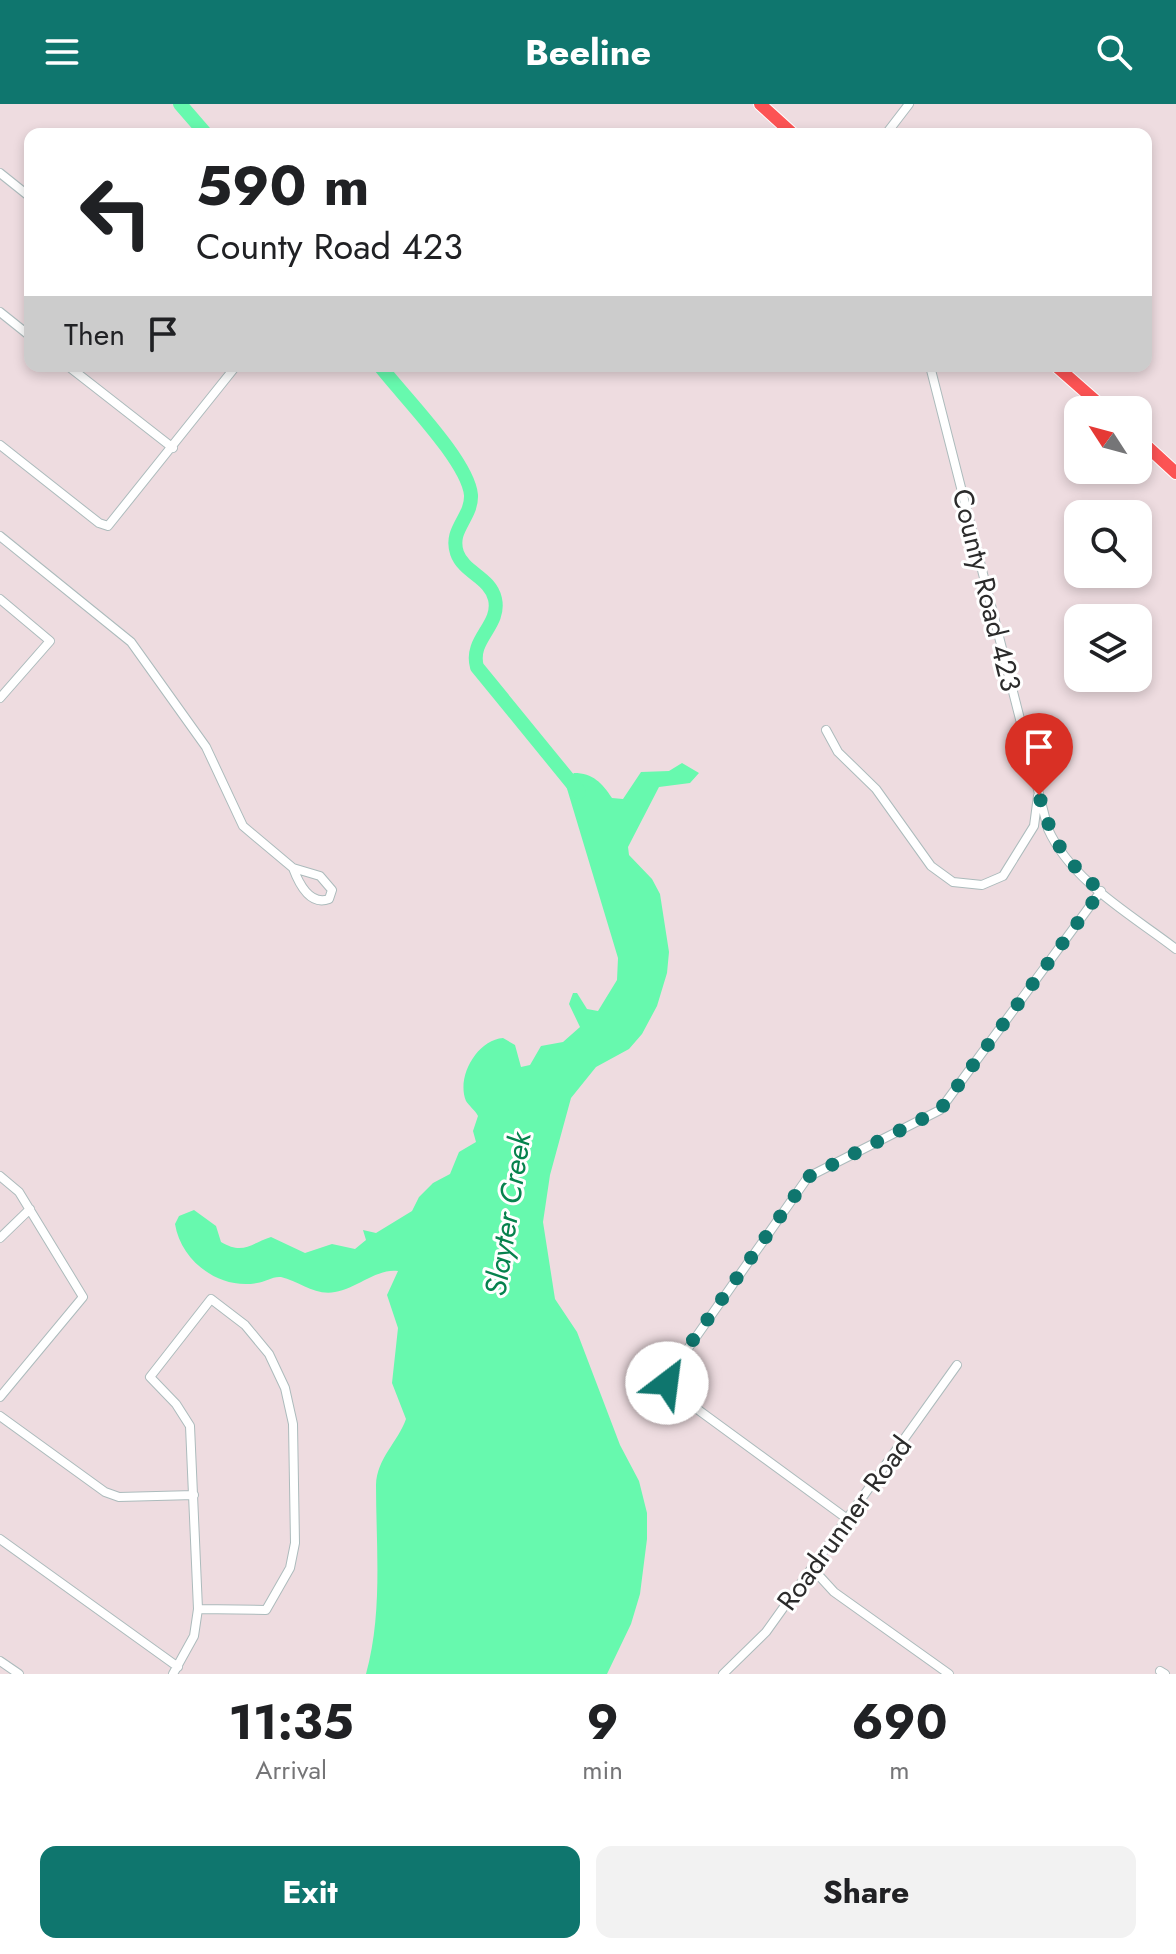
<!DOCTYPE html>
<html lang="en">
<head>
<meta charset="utf-8">
<style>
	body { margin:0; font-family:Jost,sans-serif; background:#f2f2f2; color:#202124; height:100vh; display:flex; flex-direction:column; font-size:30px; white-space:nowrap }
	* { box-sizing:border-box; margin:0 }
	p { font-size:26px; color:#757577 }
	.icon { flex:none; width:44px; height:44px; fill:none; stroke:currentColor; stroke-width:2; stroke-linecap:round; stroke-linejoin:round }
	.map { position:relative; height:1570px; overflow:hidden }
	.drawer { display:flex; flex-direction:column; background:#fff; flex:1 }
	.drawer>* { flex:none }
	.banner { position:absolute; left:24px; top:24px; width:1128px; height:244px; border-radius:16px; box-shadow:0 4px 12px #0003; background:#fff; color:#202124; overflow:hidden }
	.needle { width:52px; rotate:306deg }
	.tools { position:absolute; left:1064px; top:292px; display:grid; gap:16px }
	.tools a { display:grid; place-items:center; width:88px; height:88px; border-radius:16px; background:#fff; box-shadow:0 4px 12px #0003; font-size:40px }
	.pin { position:absolute; display:grid; place-items:center; width:68px; height:68px; color:#fff; margin:-82px -34px; border-radius:50% 50% 50% 0; rotate:-45deg; box-shadow:0 0 8px #0007 }
	.pin .icon { rotate:45deg }
	.me { position:absolute; width:88px; margin:-44px; rotate:30deg; stroke-linejoin:round; filter:drop-shadow(0 0 6px #0008) }
	.turn { display:flex; align-items:center; gap:28px; height:168px; padding:0 40px; font-size:36px }
	.turn .icon { width:104px; height:104px; stroke-width:2.5 }
	.turn b { display:block; font-size:56px; line-height:68px }
	.then { display:flex; align-items:center; height:76px; padding:0 40px; background:#0003; gap:16px; font-size:30px }
	.eta { display:flex; justify-content:space-evenly; align-items:center; height:136px; text-align:center }
	.eta b { font-size:48px; font-weight:700; line-height:56px }
	.action { display:flex; gap:16px; margin-top:auto; padding:16px 40px }
	.action a { flex:1; height:92px; border-radius:16px; background:#0f766e; color:#fff; font-size:32px; font-weight:700; line-height:92px; text-align:center }
	.action a+a { background:#f2f2f2; color:#202124 }
	header { display:flex; justify-content:space-between; align-items:center; height:104px; padding:0 40px; background:#0f766e; color:#fff; font-size:36px; font-weight:700 }
	.map>svg:first-child { display:block }
	.water { fill:#67f9ae }
	.lines { fill:none; stroke-linecap:round; stroke-linejoin:round }
	.river { stroke:#67f9ae; stroke-width:14 }
	.street-casing { stroke:#acbbbc; stroke-width:10 }
	.primary-casing { stroke:#fff; stroke-width:14 }
	.street { stroke:#fff; stroke-width:8 }
	.primary { stroke:#fc5354; stroke-width:12 }
	.route { stroke:#0f766e; stroke-width:14; stroke-dasharray:0 25.2 }
	.labels { text-anchor:middle; stroke-width:6; stroke-linejoin:round; paint-order:stroke }
	.street-label { font-size:28px; fill:#2b2b2b; stroke:#fff }
	.water-label { font-size:30px; font-style:italic; fill:#06824d; stroke:#fff }
</style>
</head>
<body>
<header><svg class="icon" aria-label="menu" viewBox="0 0 24 24"><path d="M4 6h16M4 12h16M4 18h16"/></svg>Beeline<svg class="icon" aria-label="search" viewBox="0 0 24 24"><circle cx="10" cy="10" r="6"/><path d="M15 15l6 6"/></svg></header>
<div class="map">
<svg width="1176" height="1570" viewBox="0 0 1176 1570">
	<rect width="100%" height="100%" fill="#eedce0"/>
	<path class="water" d="M682,659L699,669L690,679L659,683L628,743L629,751L652,775L660,790L669,848L667,869L657,902L642,930L629,945L596,963L571,994L550,1071L543,1118L555,1195L577,1228L620,1341L639,1377L647,1409V1435L640,1490L631,1520L607,1570H366C383,1508 376,1443 376,1381C377,1354 398,1338 406,1315L392,1279L398,1224L387,1191L398,1167C377,1164 356,1185 335,1188C315,1192 299,1177 281,1173C273,1172 265,1178 257,1179C219,1186 181,1157 175,1120L179,1112L194,1106L216,1122L221,1138C243,1151 250,1140 271,1133L305,1149L332,1140L355,1145L366,1136L363,1126L376,1129L412,1107L419,1093L433,1079L450,1070L459,1048L476,1038L473,1027L478,1012C475,1006 469,1002 466,997C456,973 477,936 503,934L515,941L521,963L530,961L541,942L563,938L580,923L569,900L573,889H577L587,905L598,907L617,876L618,854L565,678L574,669C593,669 602,679 612,694L623,695L641,668L669,667Z"/>
	<g class="lines">
		<path class="river" d="M180,0L206,30
			M380,262C403,292 468,357 471,391C472,414 449,425 457,449C464,469 490,473 495,495C501,522 469,535 477,563L579,688"/>
		<g class="street-casing">
			<path id="street" d="M886,30L909,0
				M0,69L30,93
				M0,208L30,232
				M68,262L173,344
				M930,262L1048,725C1072,778 1132,811 1176,845
				M0,341L99,419L108,422L236,262
				M0,432L131,538L206,643L243,722L293,764L320,772L332,786L329,795C310,802 299,780 293,764
				M0,495L50,537L0,594
				M826,626L838,648L876,685L931,762L953,778L982,781L1003,772L1034,722L1038,692
				M0,1072L19,1088L83,1193L0,1293
				M0,1134L30,1105
				M0,1312L105,1388L119,1393L194,1391
				M846,1414L682,1294L670,1283L668,1273L808,1073L940,1006L1101,787
				M0,1435L178,1563
				M812,1464L834,1488L949,1570
				M0,1557L19,1570
				M1160,1567L1165,1570
				M173,1570L194,1532L198,1505L190,1322L176,1300L150,1273L211,1195L245,1221L269,1250L285,1284L293,1320L295,1439L290,1464L266,1506L198,1505
				M723,1570L766,1528L957,1261"/>
		</g>
		<g class="primary-casing">
			<path id="primary" d="M760,0L793,30
				M1056,262L1106,306
				M1138,334L1176,369"/>
		</g>
		<use href="#street" class="street"/>
		<use href="#primary" class="primary"/>
	</g>
	<g class="lines">
		<path class="route" d="M667,1279L674,1263L808,1073L940,1006L1101,787C1064,756 1052,737 1039,691"/>
	</g>
	<g class="labels">
		<g class="street-label">
			<text transform="translate(987 486) rotate(76)" y="10">County Road 423</text>
			<text transform="translate(844 1419) rotate(-54)" y="10">Roadrunner Road</text>
		</g>
		<g class="water-label">
			<text transform="translate(508 1110) rotate(-81)" y="10">Slayter Creek</text>
		</g>
	</g>
</svg>
<div class="tools">
<a><svg class="needle" viewBox="-14 -14 28 28"><path d="M0-13l5 13h-10z" fill="#e53935"/><path d="M0 13l5-13h-10z" fill="#757577"/></svg></a>
<a><svg class="icon" aria-label="search" viewBox="0 0 24 24"><circle cx="10" cy="10" r="6"/><path d="M15 15l6 6"/></svg></a>
<a><svg class="icon" aria-label="layers" viewBox="0 0 24 24"><path d="M12 4l9 5-9 5-9-5zM3 14l9 5 9-5"/></svg></a>
</div>
<div class="pin" style="left:1039px;top:691px;background:#d93025"><svg class="icon" aria-label="arrive" viewBox="0 0 24 24"><path d="M6 21V4h12l-3 4 3 4H6"/></svg></div>
<svg class="me" style="left:667px;top:1279px" viewBox="-20 -20 40 40"><circle r="19" fill="#fff"/><path d="M0-13L10 11 0 6-10 11z" fill="#0f766e"/></svg>
<div class="banner">
<div class="turn"><svg class="icon" aria-label="left" viewBox="0 0 24 24"><path d="M17 20v-9H6M10 6l-5 5 5 5"/></svg><div><b>590 m</b>County Road 423</div></div>
<div class="then">Then<svg class="icon" aria-label="arrive" viewBox="0 0 24 24"><path d="M6 21V4h12l-3 4 3 4H6"/></svg></div>
</div>
</div>
<section class="drawer">
<div class="eta">
<div><b>11:35</b><p>Arrival</p></div>
<div><b>9</b><p>min</p></div>
<div><b>690</b><p>m</p></div>
</div>
<div class="action"><a>Exit</a><a>Share</a></div>
</section>
</body>
</html>
